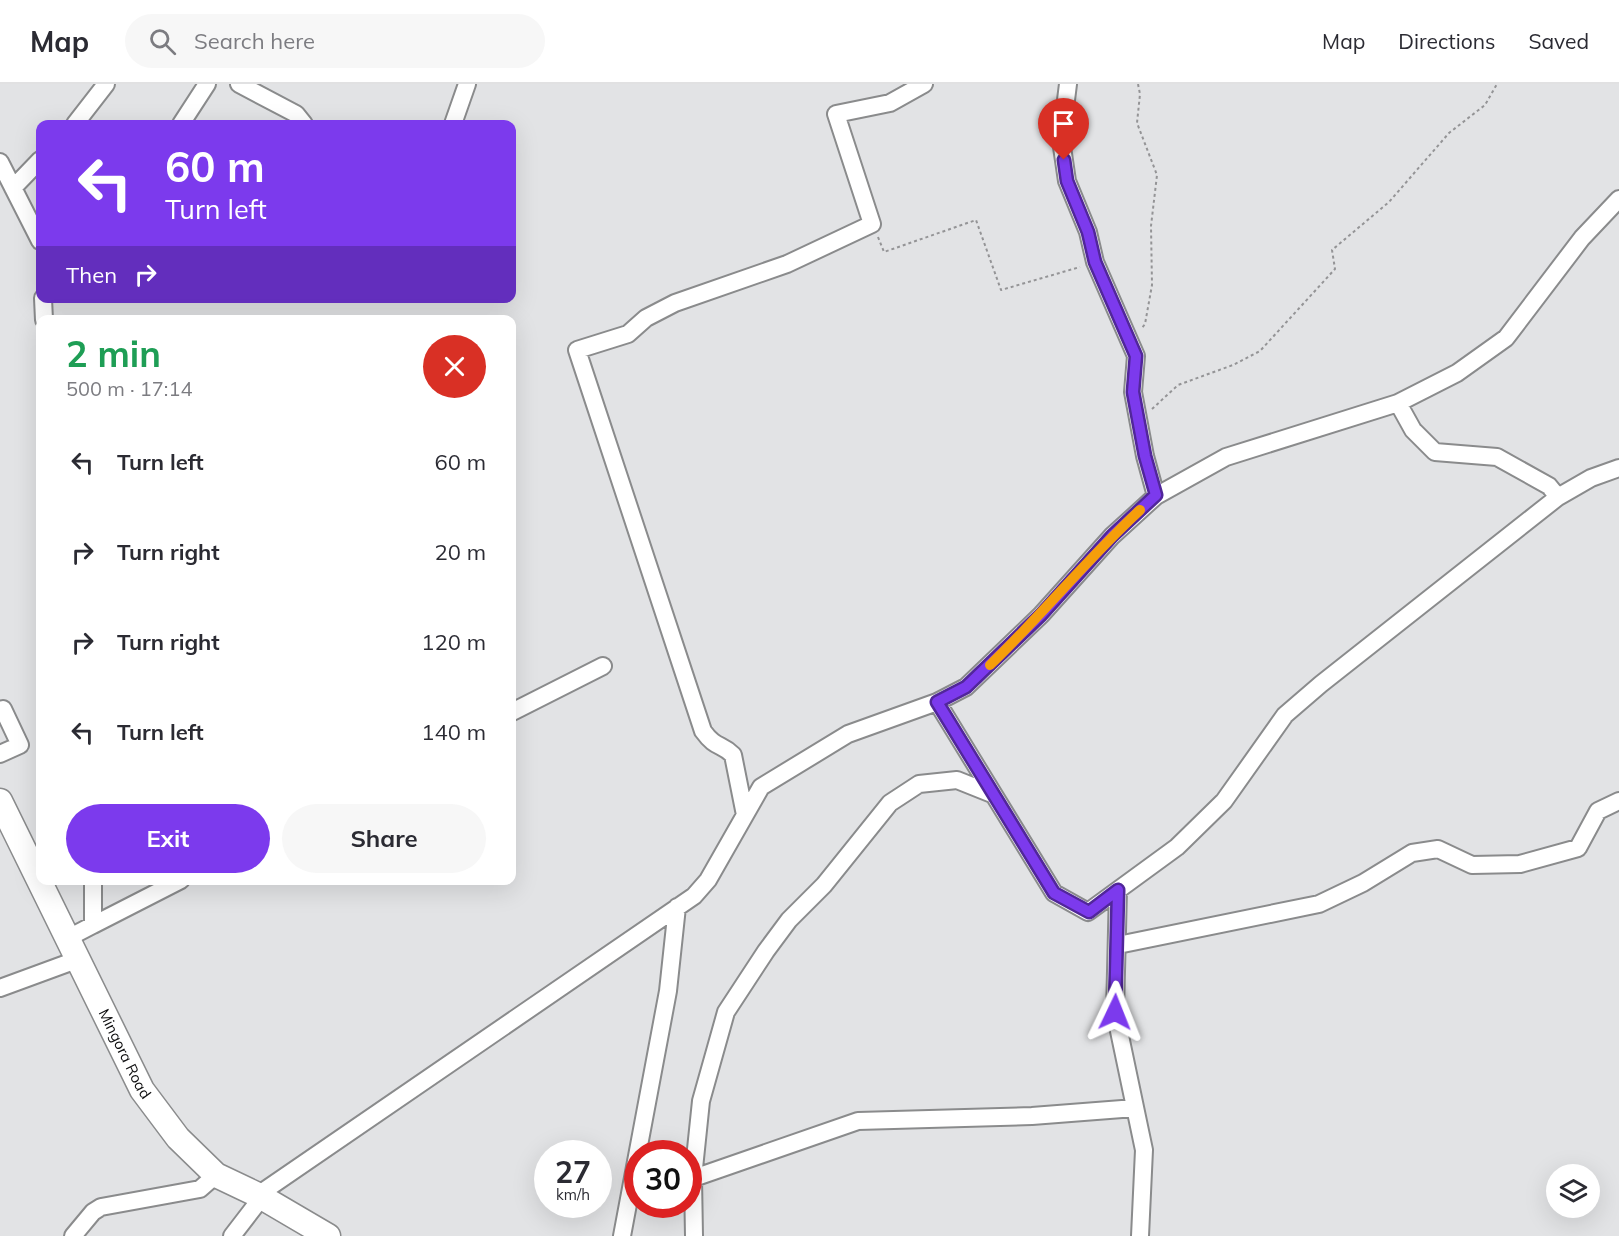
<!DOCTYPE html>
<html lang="en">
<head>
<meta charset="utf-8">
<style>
	body { margin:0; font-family:Mulish,sans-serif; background:#f7f7f7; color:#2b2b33; height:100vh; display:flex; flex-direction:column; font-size:22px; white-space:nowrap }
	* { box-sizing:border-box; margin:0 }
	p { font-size:20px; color:#7c7c81 }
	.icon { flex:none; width:33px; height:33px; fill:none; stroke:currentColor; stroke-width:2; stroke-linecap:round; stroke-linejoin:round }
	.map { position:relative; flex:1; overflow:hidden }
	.drawer { position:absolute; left:36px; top:231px; width:480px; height:570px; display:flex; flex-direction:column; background:#fff; border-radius:12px; box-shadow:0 6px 24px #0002 }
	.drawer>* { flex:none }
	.guide { position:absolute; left:36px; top:36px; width:480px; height:183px; border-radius:12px; box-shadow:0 6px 24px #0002; background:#7c3aed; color:#fff; overflow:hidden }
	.tools { position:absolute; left:1546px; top:1080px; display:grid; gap:12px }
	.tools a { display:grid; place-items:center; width:54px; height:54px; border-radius:50%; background:#fff; box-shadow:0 6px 24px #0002; font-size:30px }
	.speed { position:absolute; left:534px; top:1056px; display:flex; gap:12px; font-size:30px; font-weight:700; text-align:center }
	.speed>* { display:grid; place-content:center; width:78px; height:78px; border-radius:50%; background:#fff; box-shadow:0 6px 24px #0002; line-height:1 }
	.speed small { font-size:15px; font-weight:400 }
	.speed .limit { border:9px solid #d22; background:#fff; color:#111 }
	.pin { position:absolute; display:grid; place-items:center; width:51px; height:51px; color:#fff; margin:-62px -26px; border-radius:50% 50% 50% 0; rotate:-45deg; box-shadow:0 0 6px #0007 }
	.pin .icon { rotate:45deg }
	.me { position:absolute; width:66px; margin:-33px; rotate:2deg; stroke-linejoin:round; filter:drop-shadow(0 0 4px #0008) }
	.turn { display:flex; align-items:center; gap:21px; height:126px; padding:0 30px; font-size:27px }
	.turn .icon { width:78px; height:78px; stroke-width:2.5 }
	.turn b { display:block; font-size:42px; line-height:51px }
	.then { display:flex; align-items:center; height:57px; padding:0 30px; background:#0003; gap:12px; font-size:22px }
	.round { display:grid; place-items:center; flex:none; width:63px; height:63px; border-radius:32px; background:#f7f7f7 }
	.headline { display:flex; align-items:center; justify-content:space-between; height:102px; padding:0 30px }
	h1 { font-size:36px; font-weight:700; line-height:45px; color:#1e9e55 }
	.button { display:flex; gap:12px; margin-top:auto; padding:12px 30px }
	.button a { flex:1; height:69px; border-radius:36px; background:#7c3aed; color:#fff; font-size:24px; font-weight:700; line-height:69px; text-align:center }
	.button a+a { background:#f7f7f7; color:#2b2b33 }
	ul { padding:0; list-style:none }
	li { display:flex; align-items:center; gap:18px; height:90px; padding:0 30px }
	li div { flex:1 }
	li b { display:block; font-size:22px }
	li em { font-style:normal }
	header { display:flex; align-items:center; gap:36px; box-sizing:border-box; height:84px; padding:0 30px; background:#fff; border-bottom:2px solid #e1e1e2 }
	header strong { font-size:28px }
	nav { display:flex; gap:33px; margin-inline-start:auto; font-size:21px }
	.search { width:420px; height:54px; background:#f7f7f7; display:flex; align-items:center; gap:15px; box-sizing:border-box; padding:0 21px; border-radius:33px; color:#7c7c81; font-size:22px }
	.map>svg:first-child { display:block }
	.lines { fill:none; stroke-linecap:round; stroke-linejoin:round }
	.minor-casing { stroke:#8a8b8c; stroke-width:20 }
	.highway-casing { stroke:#8a8b8c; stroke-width:27 }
	.path { stroke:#949496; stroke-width:2; stroke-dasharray:3 3; stroke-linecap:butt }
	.minor { stroke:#fff; stroke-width:16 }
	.highway { stroke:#fff; stroke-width:24 }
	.route-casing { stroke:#51269a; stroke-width:15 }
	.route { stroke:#7c3aed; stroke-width:10 }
	.slow { stroke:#f59e0b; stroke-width:10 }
	.labels { text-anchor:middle; stroke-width:5; stroke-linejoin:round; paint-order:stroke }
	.street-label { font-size:15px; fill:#0c0c0d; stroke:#f0f1f2 }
</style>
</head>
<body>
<header>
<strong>Map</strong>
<div class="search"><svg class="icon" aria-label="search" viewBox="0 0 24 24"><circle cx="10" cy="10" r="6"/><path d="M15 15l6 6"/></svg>Search here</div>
<nav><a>Map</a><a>Directions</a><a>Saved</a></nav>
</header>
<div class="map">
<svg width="1619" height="1152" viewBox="0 0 1619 1152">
	<rect width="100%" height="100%" fill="#e2e3e5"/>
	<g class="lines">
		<g class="minor-casing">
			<path id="minor" d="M239,0L296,30L304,40
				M1068,0L1061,56L1067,97L1088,148L1095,178L1136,272L1133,308L1145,372L1156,412
				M75,40L106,0
				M181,40L207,0
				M453,40L467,0
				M0,78L40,157
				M13,104L40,76
				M43,214L44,236
				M1398,319L1413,346L1435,368L1497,373L1549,402L1558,413
				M937,618L1054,809L1088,828L1177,763L1224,717L1285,631L1321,600L1558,413L1591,394L1619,384
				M0,626L3,625L20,661L0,670
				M512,628L603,582
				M745,731L733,671C721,659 716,665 703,647L577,266L628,250L646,234L675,219L787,180L872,140L836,30L890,19L924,0
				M1118,806L1115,928L1144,1066L1140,1152
				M93,841L181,796
				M68,854L93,841V796
				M1118,861L1319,820L1363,799L1412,769L1438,765L1472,781L1520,780L1578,764L1598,727L1619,717
				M0,904L79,875
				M688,1096L858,1037L1032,1032L1135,1024
				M258,1111L694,812L708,796L761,703L848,650L937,618L966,603L1041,531L1112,452L1156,412L1226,373L1398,319L1457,289L1506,254L1582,154L1619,115
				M73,1152L93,1128L101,1123L200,1105L216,1091
				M232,1152L262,1113
				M622,1152L668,907L677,823
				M694,1152L693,1094L701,1017L726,928L766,867L789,836L824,801L890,719L919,700L957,696L992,710"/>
		</g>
		<g class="highway-casing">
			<g id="highway">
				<path id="s1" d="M0,717L142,1006L178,1054L216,1091L258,1111L328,1152"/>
			</g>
		</g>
		<path class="path" d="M1138,0L1140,10L1137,39L1157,91L1151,142L1152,201L1145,240L1142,244
			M878,153L884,168L976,136L1001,206L1080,183
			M1152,325L1178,301L1233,281L1260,267L1335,185L1332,166L1389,118L1449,49L1485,21L1497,0"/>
		<use href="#minor" class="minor"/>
		<use href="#highway" class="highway"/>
	</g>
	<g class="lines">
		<g class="route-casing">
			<path id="route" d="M1064,76L1067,97L1088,148L1095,178L1136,272L1133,308L1145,372L1156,411L1112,452L1041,531L966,603L937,618L1054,809L1089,828L1118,806L1115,928"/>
		</g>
		<use href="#route" class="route"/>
		<path class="slow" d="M990,581C1042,531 1087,475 1140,426"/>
	</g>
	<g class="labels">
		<g class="street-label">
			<text dy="5" stroke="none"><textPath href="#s1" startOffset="282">Mingora Road</textPath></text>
		</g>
	</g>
</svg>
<div class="tools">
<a><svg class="icon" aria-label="layers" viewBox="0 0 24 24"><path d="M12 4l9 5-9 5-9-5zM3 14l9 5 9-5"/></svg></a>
</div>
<div class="speed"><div>27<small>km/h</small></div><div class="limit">30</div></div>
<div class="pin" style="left:1064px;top:76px;background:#d93025"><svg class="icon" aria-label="arrive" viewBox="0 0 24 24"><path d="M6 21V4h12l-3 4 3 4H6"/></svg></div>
<svg class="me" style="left:1115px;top:928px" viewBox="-20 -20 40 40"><path d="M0-17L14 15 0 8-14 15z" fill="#7c3aed" stroke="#fff" stroke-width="4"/></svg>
<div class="guide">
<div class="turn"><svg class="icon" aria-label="left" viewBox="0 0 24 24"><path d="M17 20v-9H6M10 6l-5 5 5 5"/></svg><div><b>60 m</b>Turn left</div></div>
<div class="then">Then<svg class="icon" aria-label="right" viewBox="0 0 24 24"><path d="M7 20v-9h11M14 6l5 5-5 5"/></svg></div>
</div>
<section class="drawer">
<div class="headline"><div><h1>2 min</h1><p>500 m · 17:14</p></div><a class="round" style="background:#d93025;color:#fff"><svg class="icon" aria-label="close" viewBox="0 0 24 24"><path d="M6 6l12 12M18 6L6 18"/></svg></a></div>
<ul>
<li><svg class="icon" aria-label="left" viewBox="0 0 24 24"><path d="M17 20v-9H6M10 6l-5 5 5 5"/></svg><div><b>Turn left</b></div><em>60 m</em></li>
<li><svg class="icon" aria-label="right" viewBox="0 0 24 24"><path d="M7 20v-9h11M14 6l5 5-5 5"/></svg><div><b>Turn right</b></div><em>20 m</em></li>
<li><svg class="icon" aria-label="right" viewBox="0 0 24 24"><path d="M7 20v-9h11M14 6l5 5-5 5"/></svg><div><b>Turn right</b></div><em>120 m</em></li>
<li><svg class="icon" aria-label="left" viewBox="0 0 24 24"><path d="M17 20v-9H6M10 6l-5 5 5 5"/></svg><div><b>Turn left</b></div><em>140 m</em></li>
</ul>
<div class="button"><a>Exit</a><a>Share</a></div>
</section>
</div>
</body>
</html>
